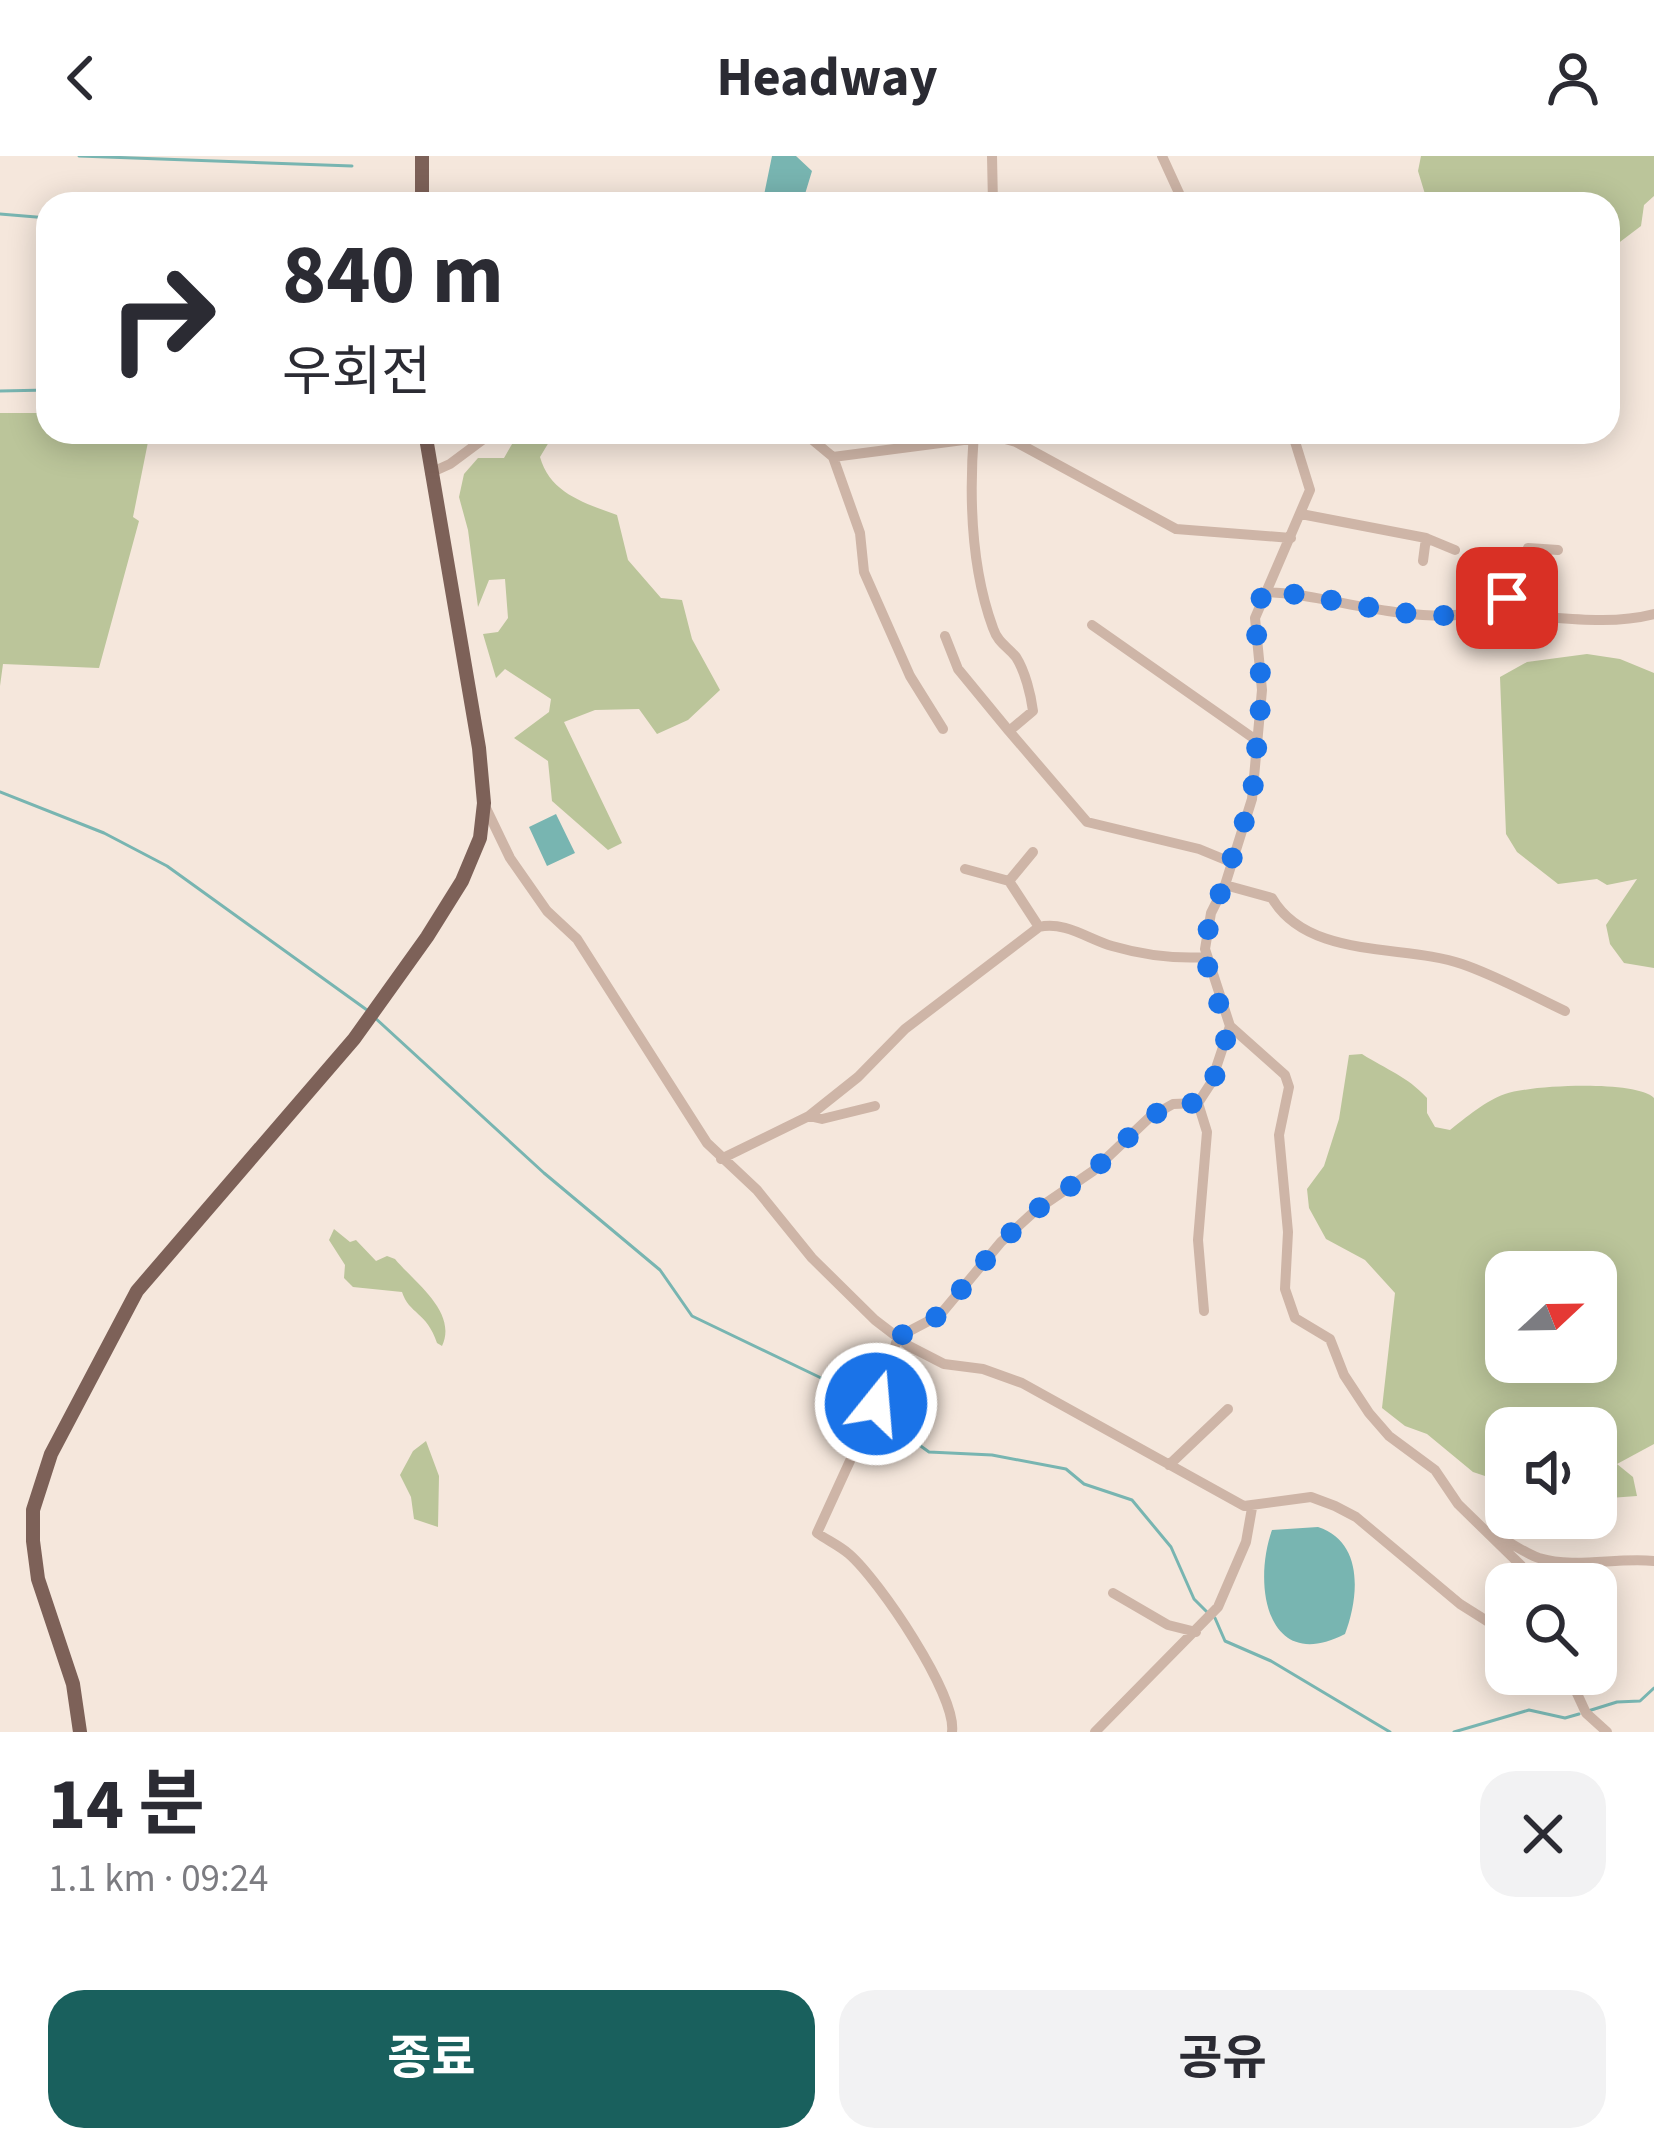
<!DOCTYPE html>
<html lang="ko">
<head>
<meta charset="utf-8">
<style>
	body { margin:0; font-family:"Source Sans 3","Noto Sans KR",sans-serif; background:#f2f2f3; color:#2b2b33; height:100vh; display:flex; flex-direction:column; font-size:45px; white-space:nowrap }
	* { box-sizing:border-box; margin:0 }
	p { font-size:39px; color:#7c7c81 }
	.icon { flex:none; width:66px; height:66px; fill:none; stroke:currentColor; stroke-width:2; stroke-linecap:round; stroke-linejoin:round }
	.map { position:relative; height:1576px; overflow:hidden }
	.details { display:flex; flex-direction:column; background:#fff; flex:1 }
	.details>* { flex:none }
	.hud { position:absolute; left:36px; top:36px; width:1584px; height:252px; border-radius:36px; box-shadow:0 6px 30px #0003; background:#fff; color:#2b2b33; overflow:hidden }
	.needle { width:78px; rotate:68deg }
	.buttons { position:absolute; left:1485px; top:1095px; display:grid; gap:24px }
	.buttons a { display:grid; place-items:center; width:132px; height:132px; border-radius:24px; background:#fff; box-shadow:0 6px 30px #0003; font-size:60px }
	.pin { position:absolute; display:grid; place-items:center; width:102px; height:102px; color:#fff; margin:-51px; border-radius:24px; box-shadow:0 6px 18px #0006 }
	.me { position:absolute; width:132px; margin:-66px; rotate:17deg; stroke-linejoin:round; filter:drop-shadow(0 0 9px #0008) }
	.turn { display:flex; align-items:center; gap:42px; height:252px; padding:0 48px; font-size:54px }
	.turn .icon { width:156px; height:156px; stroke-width:2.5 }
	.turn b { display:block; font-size:84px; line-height:102px }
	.round { display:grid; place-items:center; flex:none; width:126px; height:126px; border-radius:36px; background:#f2f2f3 }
	.head { display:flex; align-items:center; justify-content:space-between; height:204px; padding:0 48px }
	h1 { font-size:72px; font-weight:700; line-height:90px }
	.button { display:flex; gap:24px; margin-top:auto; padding:24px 48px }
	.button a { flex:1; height:138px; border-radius:36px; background:#19605d; color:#fff; font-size:48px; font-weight:700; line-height:138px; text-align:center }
	.button a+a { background:#f2f2f3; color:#2b2b33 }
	header { display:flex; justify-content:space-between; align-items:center; height:156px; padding:0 48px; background:#fff; font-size:54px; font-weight:700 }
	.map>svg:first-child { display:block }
	.green { fill:#bbc59a; fill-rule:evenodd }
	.water { fill:#78b5b1 }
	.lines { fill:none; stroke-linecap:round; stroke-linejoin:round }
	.stream { stroke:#78b5b1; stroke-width:3 }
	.minor { stroke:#ceb5a7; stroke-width:10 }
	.major { stroke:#7d6158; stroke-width:14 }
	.route { stroke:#1a73e8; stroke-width:21; stroke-dasharray:0 37.8 }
</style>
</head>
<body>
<header><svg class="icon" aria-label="back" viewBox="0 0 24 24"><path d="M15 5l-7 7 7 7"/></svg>Headway<svg class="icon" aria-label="person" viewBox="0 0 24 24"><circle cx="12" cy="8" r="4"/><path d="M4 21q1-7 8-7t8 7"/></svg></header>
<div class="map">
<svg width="1654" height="1576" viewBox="0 0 1654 1576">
	<rect width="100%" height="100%" fill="#f5e7dc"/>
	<path class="green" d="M1421,0H1654V40L1644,49L1641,70L1608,95V48H1581L1578,37L1554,48H1428L1418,15Z
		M0,257H48V276H150L133,361L139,365L99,512L3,508L0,530Z
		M519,276H555L540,301C550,337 584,347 617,359L628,404L661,442L682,444L692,483L720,534L688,564L657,578L639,553L595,554L564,566L622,687L608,694L552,645L548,605L514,582L549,556L551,543L505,513L496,522L483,478L498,476L508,462L505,423L489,424L478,451L468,374L459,341L464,318L478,302H504Z
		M1587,498L1620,503L1654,517V812L1624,807L1610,788L1606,769L1637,723L1607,729L1597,723L1558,728L1517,696L1506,678L1500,521L1527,506Z
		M1362,898C1387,914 1407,920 1427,942V957L1435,971L1450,974C1465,962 1487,944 1505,938C1531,929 1636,924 1654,942V1288L1617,1308L1633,1321L1637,1340L1596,1343V1272H1506V1327L1473,1316L1427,1278L1405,1270L1382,1252L1395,1137L1365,1104L1326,1083L1309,1052L1307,1033L1324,1010L1339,963L1349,899ZM1506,1116H1596V1206H1506Z
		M334,1073L350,1086L356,1084L376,1105L387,1100L395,1103C414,1126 458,1156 442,1190L437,1187C427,1156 409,1158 402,1136L353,1131L344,1122L345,1109L329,1084Z
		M426,1285L439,1320L438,1371L414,1363L411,1341L400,1319L413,1295Z"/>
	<path class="water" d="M772,0H796L812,15L802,48L764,39Z
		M556,658L575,697L547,710L529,671Z
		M1318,1371C1364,1386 1359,1441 1345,1478C1268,1518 1252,1431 1272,1374Z"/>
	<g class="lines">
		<path class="stream" d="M79,0L352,10
			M0,58L48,62
			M0,235L48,234
			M0,636L104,677L167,710L367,854
			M374,861L544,1017L660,1114L692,1160L842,1232L869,1251
			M876,1258L929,1296L992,1299L1066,1313L1084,1328L1132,1344L1171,1391L1194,1443L1207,1456
			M1215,1462L1225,1485L1271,1505L1390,1576
			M1588,1555L1617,1546L1640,1545L1654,1532
			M1454,1576L1529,1554L1565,1562L1579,1558"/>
		<path class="minor" d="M992,0L993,48
			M1162,0L1184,48
			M803,276L833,301L994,280L1016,286L1176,373L1291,382
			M974,276C969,340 971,412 993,472C998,487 1007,490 1016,501C1025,515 1031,539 1033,555L1009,575L1087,666L1199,693L1233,707
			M1292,276L1310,334L1255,462L1262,534L1252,643L1225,729L1211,757L1205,793L1230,870L1285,919L1289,931L1279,979L1288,1076L1285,1133L1295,1162L1330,1183L1344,1219L1369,1257L1389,1280L1435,1314L1458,1348L1540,1428
			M833,301L860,377L864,416L910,520L943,573
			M430,317L450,308L493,276
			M1301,358L1426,382L1455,394
			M1423,405L1426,382
			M1263,436C1330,436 1451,485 1507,442L1528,392L1558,394
			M1475,460C1535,455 1596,473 1654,458
			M1092,469L1256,584
			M945,480L958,513L1009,575
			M484,648L510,702L547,755L577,783L707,987L757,1034L812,1102L875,1164L909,1190L944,1208L983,1213L1022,1227L1244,1350L1311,1341L1335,1350L1356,1361L1460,1448L1506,1477
			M965,713L1009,725L1039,771
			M1009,725L1033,696
			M1225,729L1272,742C1308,804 1405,788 1462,808C1497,820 1531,839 1565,855
			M1198,947L1207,976L1198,1084L1204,1155
			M809,960L822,963L875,950
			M721,1003L809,960L858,921L905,873L1039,771C1065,765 1088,783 1112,790C1143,799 1176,803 1207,801
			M1169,1309L1228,1253
			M1496,1380C1511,1386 1524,1397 1539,1402C1575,1413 1616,1401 1654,1405
			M1113,1437L1168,1469L1196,1476
			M1568,1518L1586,1557L1607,1576
			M952,1576C957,1539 879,1424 849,1398C840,1390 827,1384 817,1377L876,1248L898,1181L940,1159L1001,1086L1036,1054L1093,1015L1150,961L1173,948L1198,947L1211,927L1230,870
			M1095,1576L1218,1451L1246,1386L1252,1352"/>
		<path class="major" d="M422,48V0
			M80,1576L73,1528L38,1423L33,1385V1354L51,1298L137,1135L354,883L427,781L462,725L480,682L484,647L479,592L425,276"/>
	</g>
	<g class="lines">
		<path class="route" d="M876,1248L898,1181L940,1159L1001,1086L1036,1054L1093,1015L1150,961L1173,948L1198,947C1258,864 1201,852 1206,780L1252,643L1262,534L1255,462L1263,436C1331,435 1450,485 1507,442"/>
	</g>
</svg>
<div class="buttons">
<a><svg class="needle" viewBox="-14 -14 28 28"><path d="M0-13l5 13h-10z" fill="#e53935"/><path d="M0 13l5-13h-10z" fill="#7c7c81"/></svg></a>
<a><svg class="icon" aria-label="sound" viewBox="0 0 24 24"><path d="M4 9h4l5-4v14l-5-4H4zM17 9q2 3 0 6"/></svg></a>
<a><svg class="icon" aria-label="search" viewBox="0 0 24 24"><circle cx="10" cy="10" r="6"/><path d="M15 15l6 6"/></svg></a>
</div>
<div class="pin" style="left:1507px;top:442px;background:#d93025"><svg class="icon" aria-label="arrive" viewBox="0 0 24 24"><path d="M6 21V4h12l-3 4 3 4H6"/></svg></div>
<svg class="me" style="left:876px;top:1248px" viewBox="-20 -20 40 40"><circle r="17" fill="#1a73e8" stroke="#fff" stroke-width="3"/><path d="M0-11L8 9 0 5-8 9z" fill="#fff"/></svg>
<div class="hud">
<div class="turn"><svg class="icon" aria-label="right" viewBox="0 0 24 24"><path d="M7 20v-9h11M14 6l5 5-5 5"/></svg><div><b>840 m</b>우회전</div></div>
</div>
</div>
<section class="details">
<div class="head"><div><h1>14 분</h1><p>1.1 km · 09:24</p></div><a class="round"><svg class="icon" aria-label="close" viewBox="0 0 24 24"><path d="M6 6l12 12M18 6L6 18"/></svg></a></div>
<div class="button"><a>종료</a><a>공유</a></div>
</section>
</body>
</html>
